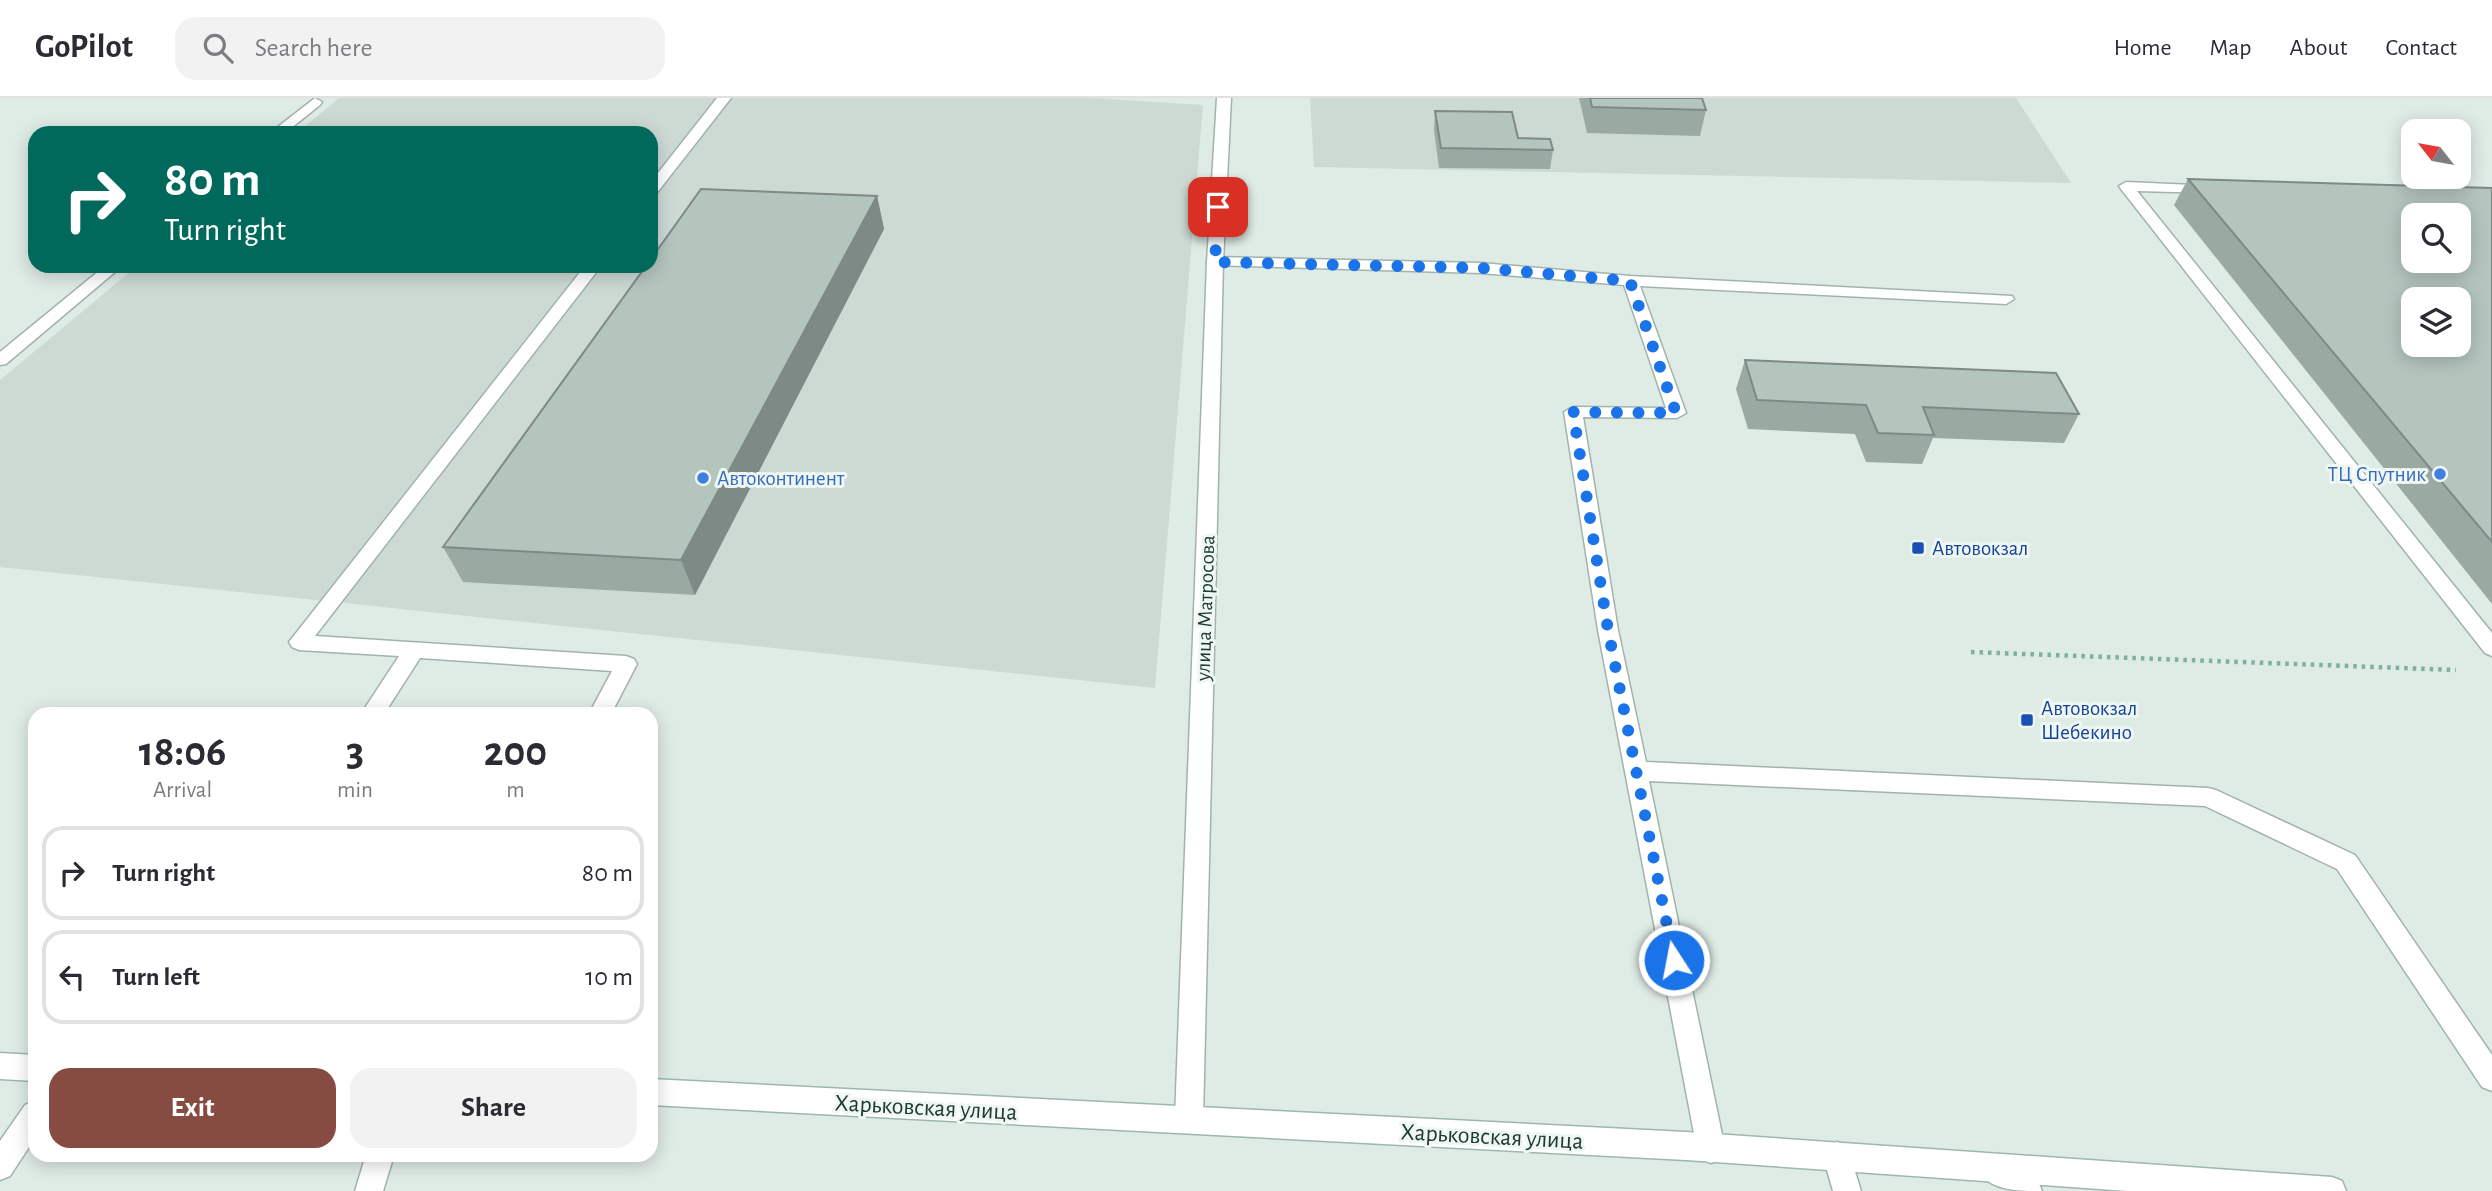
<!DOCTYPE html>
<html lang="en">
<head>
<meta charset="utf-8">
<style>
	body { margin:0; font-family:"Alegreya Sans",sans-serif; background:#f2f2f3; color:#2b2b33; height:100vh; display:flex; flex-direction:column; font-size:26px; white-space:nowrap }
	* { box-sizing:border-box; margin:0 }
	p { font-size:23px; color:#7c7c81 }
	.icon { flex:none; width:38px; height:38px; fill:none; stroke:currentColor; stroke-width:2; stroke-linecap:round; stroke-linejoin:round }
	.map { position:relative; flex:1; overflow:hidden }
	.sheet { position:absolute; left:28px; top:609px; width:630px; height:455px; display:flex; flex-direction:column; background:#fff; border-radius:21px; box-shadow:0 4px 18px #0003 }
	.sheet>* { flex:none }
	.banner { position:absolute; left:28px; top:28px; width:630px; height:147px; border-radius:21px; box-shadow:0 4px 18px #0003; background:#00695c; color:#fff; overflow:hidden }
	.needle { width:46px; rotate:301deg }
	.fabs { position:absolute; left:2401px; top:21px; display:grid; gap:14px }
	.fabs a { display:grid; place-items:center; width:70px; height:70px; border-radius:14px; background:#fff; box-shadow:0 4px 18px #0003; font-size:35px }
	.pin { position:absolute; display:grid; place-items:center; width:60px; height:60px; color:#fff; margin:-30px; border-radius:14px; box-shadow:0 4px 10px #0006 }
	.me { position:absolute; width:77px; margin:-38px; rotate:349deg; stroke-linejoin:round; filter:drop-shadow(0 0 5px #0008) }
	.turn { display:flex; align-items:center; gap:24px; height:147px; padding:0 21px; font-size:32px }
	.turn .icon { width:91px; height:91px; stroke-width:2.5 }
	.turn b { display:block; font-size:49px; line-height:60px }
	.eta { display:flex; justify-content:space-evenly; align-items:center; height:119px; text-align:center }
	.eta b { font-size:42px; font-weight:700; line-height:49px }
	.cta { display:flex; gap:14px; margin-top:auto; padding:14px 21px }
	.cta a { flex:1; height:80px; border-radius:21px; background:#864c41; color:#fff; font-size:28px; font-weight:700; line-height:80px; text-align:center }
	.cta a+a { background:#f2f2f3; color:#2b2b33 }
	ul { padding:0; list-style:none }
	li { display:flex; align-items:center; gap:21px; height:94px; margin:0 14px 10px; padding:0 7px; border:4px solid #e1e1e2; border-radius:21px }
	li div { flex:1 }
	li b { display:block; font-size:26px }
	li em { font-style:normal }
	header { display:flex; align-items:center; gap:42px; box-sizing:border-box; height:98px; padding:0 35px; background:#fff; border-bottom:2px solid #e1e1e2 }
	header strong { font-size:33px }
	nav { display:flex; gap:38px; margin-inline-start:auto; font-size:24px }
	.search { width:490px; height:63px; background:#f2f2f3; display:flex; align-items:center; gap:18px; box-sizing:border-box; padding:0 24px; border-radius:21px; color:#7c7c81; font-size:26px }
	.map>svg:first-child { display:block }
	.built { fill:#cddad4 }
	.lines { fill:none; stroke-linecap:round; stroke-linejoin:round }
	.service-casing { stroke:#a2b3ac; stroke-width:3 }
	.minor-casing { stroke:#a2b3ac; stroke-width:3 }
	.tertiary-casing { stroke:#a2b3ac; stroke-width:3 }
	.secondary-casing { stroke:#9eb7ad; stroke-width:3 }
	.path { stroke:#7faf9e; stroke-width:4.5; stroke-dasharray:3.5 5; stroke-linecap:butt }
	.service { fill:#fff; fill-rule:evenodd }
	.minor { fill:#fff; fill-rule:evenodd }
	.tertiary { fill:#fff; fill-rule:evenodd }
	.secondary { fill:#fff; fill-rule:evenodd }
	.wall { fill:#9ba9a3 }
	.shaded-wall { fill:#7e8a85 }
	.building { fill:#b4c5be; stroke:#7e8a85; stroke-width:2; fill-rule:evenodd }
	.route { stroke:#1a73e8; stroke-width:12; stroke-dasharray:0 21.6 }
	.shop-dot { fill:#3f7fe0; stroke:#eff7f3; stroke-width:2.5 }
	.transit-dot { fill:#1a4fb4; stroke:#eff7f3; stroke-width:2.5 }
	.labels { text-anchor:middle; stroke-width:6; stroke-linejoin:round; paint-order:stroke }
	.shop-label { font-size:21px; fill:#366cbe; stroke:#eff7f3; text-anchor:end }
	.transit-label { font-size:21px; fill:#164399; stroke:#eff7f3; text-anchor:start }
	.street-label { font-size:21px; fill:#203b32; stroke:#eff7f3 }
	.near-street-label { font-size:24px; fill:#203b32; stroke:#eff7f3 }
</style>
</head>
<body>
<header>
<strong>GoPilot</strong>
<div class="search"><svg class="icon" aria-label="search" viewBox="0 0 24 24"><circle cx="10" cy="10" r="6"/><path d="M15 15l6 6"/></svg>Search here</div>
<nav><a>Home</a><a>Map</a><a>About</a><a>Contact</a></nav>
</header>
<div class="map">
<svg width="2492" height="1093" viewBox="0 0 2492 1093">
	<rect width="100%" height="100%" fill="#dfebe5"/>
	<path class="built" d="M339,0H1091L1203,7L1155,590L0,469V282L137,168H651V35H297Z
		M1310,0H2016L2071,85L1314,69Z"/>
	<g class="lines">
		<g class="service-casing">
			<path id="service" d="M717,0H731L656,96L651,97V84Z
				M2126,84L2216,88L2218,91L2216,94L2211,95L2137,93L2492,535V558L2485,555L2121,91L2119,88Z
				M1215,159L1481,165L1630,178L2012,198L2014,201L2006,206L1640,188L1686,315L1677,320L1583,319L1618,532L1646,664L2208,690L2216,692L2355,757L2492,957V993L2482,989L2337,771L2205,708L1649,683L1725,1051L1721,1061L1711,1065L1701,1061L1697,1051L1598,532L1564,314L1573,309L1666,310L1624,187L1481,175L1210,167L1207,164L1210,161Z
				M585,168H601L315,538L626,558L634,561L637,566L611,616H589L612,573L420,560L384,616H361L399,558L299,552L292,549L289,544Z
				M35,1003V1040L10,1078L0,1082V1043L25,1007Z
				M1991,1056L2038,1083L2042,1093C2017,1093 1988,1093 1977,1070L1981,1060Z"/>
		</g>
		<g class="minor-casing">
			<path id="minor" d="M315,0L322,4L320,7L285,35H270Z
				M1217,0H1231L1223,164L1203,1021L1199,1030L1189,1034L1179,1030L1175,1021L1207,164Z
				M105,168H122L6,266L0,267V254Z
				M1837,1044L1847,1048L1861,1093H1833L1823,1058L1827,1048Z"/>
		</g>
		<g class="tertiary-casing">
			<path id="tertiary" d="M366,1057H394L383,1093H355Z"/>
		</g>
		<g class="secondary-casing">
			<path id="secondary" d="M0,955L35,957V983L0,981Z
				M651,981L1686,1034L2332,1079L2342,1083L2346,1093H2128L1686,1062L651,1007Z"/>
		</g>
		<path class="path" d="M1971,554L2456,572"/>
		<use href="#service" class="service"/>
		<use href="#minor" class="minor"/>
		<use href="#tertiary" class="tertiary"/>
		<use href="#secondary" class="secondary"/>
	</g>
	<path class="wall" d="M1579,0H1702L1706,12L1700,38L1587,35Z
		M1435,13L1553,52L1550,71L1439,70L1434,32Z
		M2188,81L2492,90V506L2174,107Z
		M877,98L884,131L695,497L463,484L443,449Z
		M1745,262L2079,316L2064,345L1933,340L1922,366L1866,364L1855,336L1748,331L1736,291Z"/>
	<path class="shaded-wall" d="M877,98L884,131L695,497L681,462Z"/>
	<path class="building" d="M1590,0H1702L1706,12L1592,9Z
		M1435,13L1512,14L1518,40L1550,41L1553,52L1441,50Z
		M2188,81L2492,90V444ZM2413,117H2459V163H2413ZM2413,201H2459V247H2413Z
		M701,91L877,98L681,462L443,449L646,168H651V161Z
		M1745,262L2056,275L2079,316L1923,309L1934,337L1878,335L1866,307L1757,302Z"/>
	<g class="lines">
		<path class="route" d="M1218,109L1215,164L1481,170L1630,183L1676,315L1573,314L1608,532L1674,862"/>
	</g>
	<g class="shop-dot">
		<circle cx="2440" cy="376" r="7"/>
		<circle cx="703" cy="380" r="7"/>
	</g>
	<g class="transit-dot">
		<rect x="1911" y="443" width="14" height="14" rx="3.5"/>
		<rect x="2020" y="615" width="14" height="14" rx="3.5"/>
	</g>
	<g class="labels">
		<g class="shop-label">
			<text x="2426" y="383">ТЦ Спутник</text>
			<text x="717" y="387" text-anchor="start">Автоконтинент</text>
		</g>
		<g class="transit-label">
			<text x="1932" y="457">Автовокзал</text>
			<text x="2041" y="617">Автовокзал<tspan x="2041" dy="24">Шебекино</tspan></text>
		</g>
		<g class="street-label">
			<text transform="translate(1205 510) rotate(-88)" y="7">улица Матросова</text>
		</g>
		<g class="near-street-label">
			<text transform="translate(926 1009) rotate(3)" y="8">Харьковская улица</text>
			<text transform="translate(1492 1038) rotate(3)" y="8">Харьковская улица</text>
		</g>
	</g>
</svg>
<div class="fabs">
<a><svg class="needle" viewBox="-14 -14 28 28"><path d="M0-13l5 13h-10z" fill="#e53935"/><path d="M0 13l5-13h-10z" fill="#7c7c81"/></svg></a>
<a><svg class="icon" aria-label="search" viewBox="0 0 24 24"><circle cx="10" cy="10" r="6"/><path d="M15 15l6 6"/></svg></a>
<a><svg class="icon" aria-label="layers" viewBox="0 0 24 24"><path d="M12 4l9 5-9 5-9-5zM3 14l9 5 9-5"/></svg></a>
</div>
<div class="pin" style="left:1218px;top:109px;background:#d93025"><svg class="icon" aria-label="arrive" viewBox="0 0 24 24"><path d="M6 21V4h12l-3 4 3 4H6"/></svg></div>
<svg class="me" style="left:1674px;top:862px" viewBox="-20 -20 40 40"><circle r="17" fill="#1a73e8" stroke="#fff" stroke-width="3"/><path d="M0-11L8 9 0 5-8 9z" fill="#fff"/></svg>
<div class="banner">
<div class="turn"><svg class="icon" aria-label="right" viewBox="0 0 24 24"><path d="M7 20v-9h11M14 6l5 5-5 5"/></svg><div><b>80 m</b>Turn right</div></div>
</div>
<section class="sheet">
<div class="eta">
<div><b>18:06</b><p>Arrival</p></div>
<div><b>3</b><p>min</p></div>
<div><b>200</b><p>m</p></div>
</div>
<ul>
<li><svg class="icon" aria-label="right" viewBox="0 0 24 24"><path d="M7 20v-9h11M14 6l5 5-5 5"/></svg><div><b>Turn right</b></div><em>80 m</em></li>
<li><svg class="icon" aria-label="left" viewBox="0 0 24 24"><path d="M17 20v-9H6M10 6l-5 5 5 5"/></svg><div><b>Turn left</b></div><em>10 m</em></li>
</ul>
<div class="cta"><a>Exit</a><a>Share</a></div>
</section>
</div>
</body>
</html>
